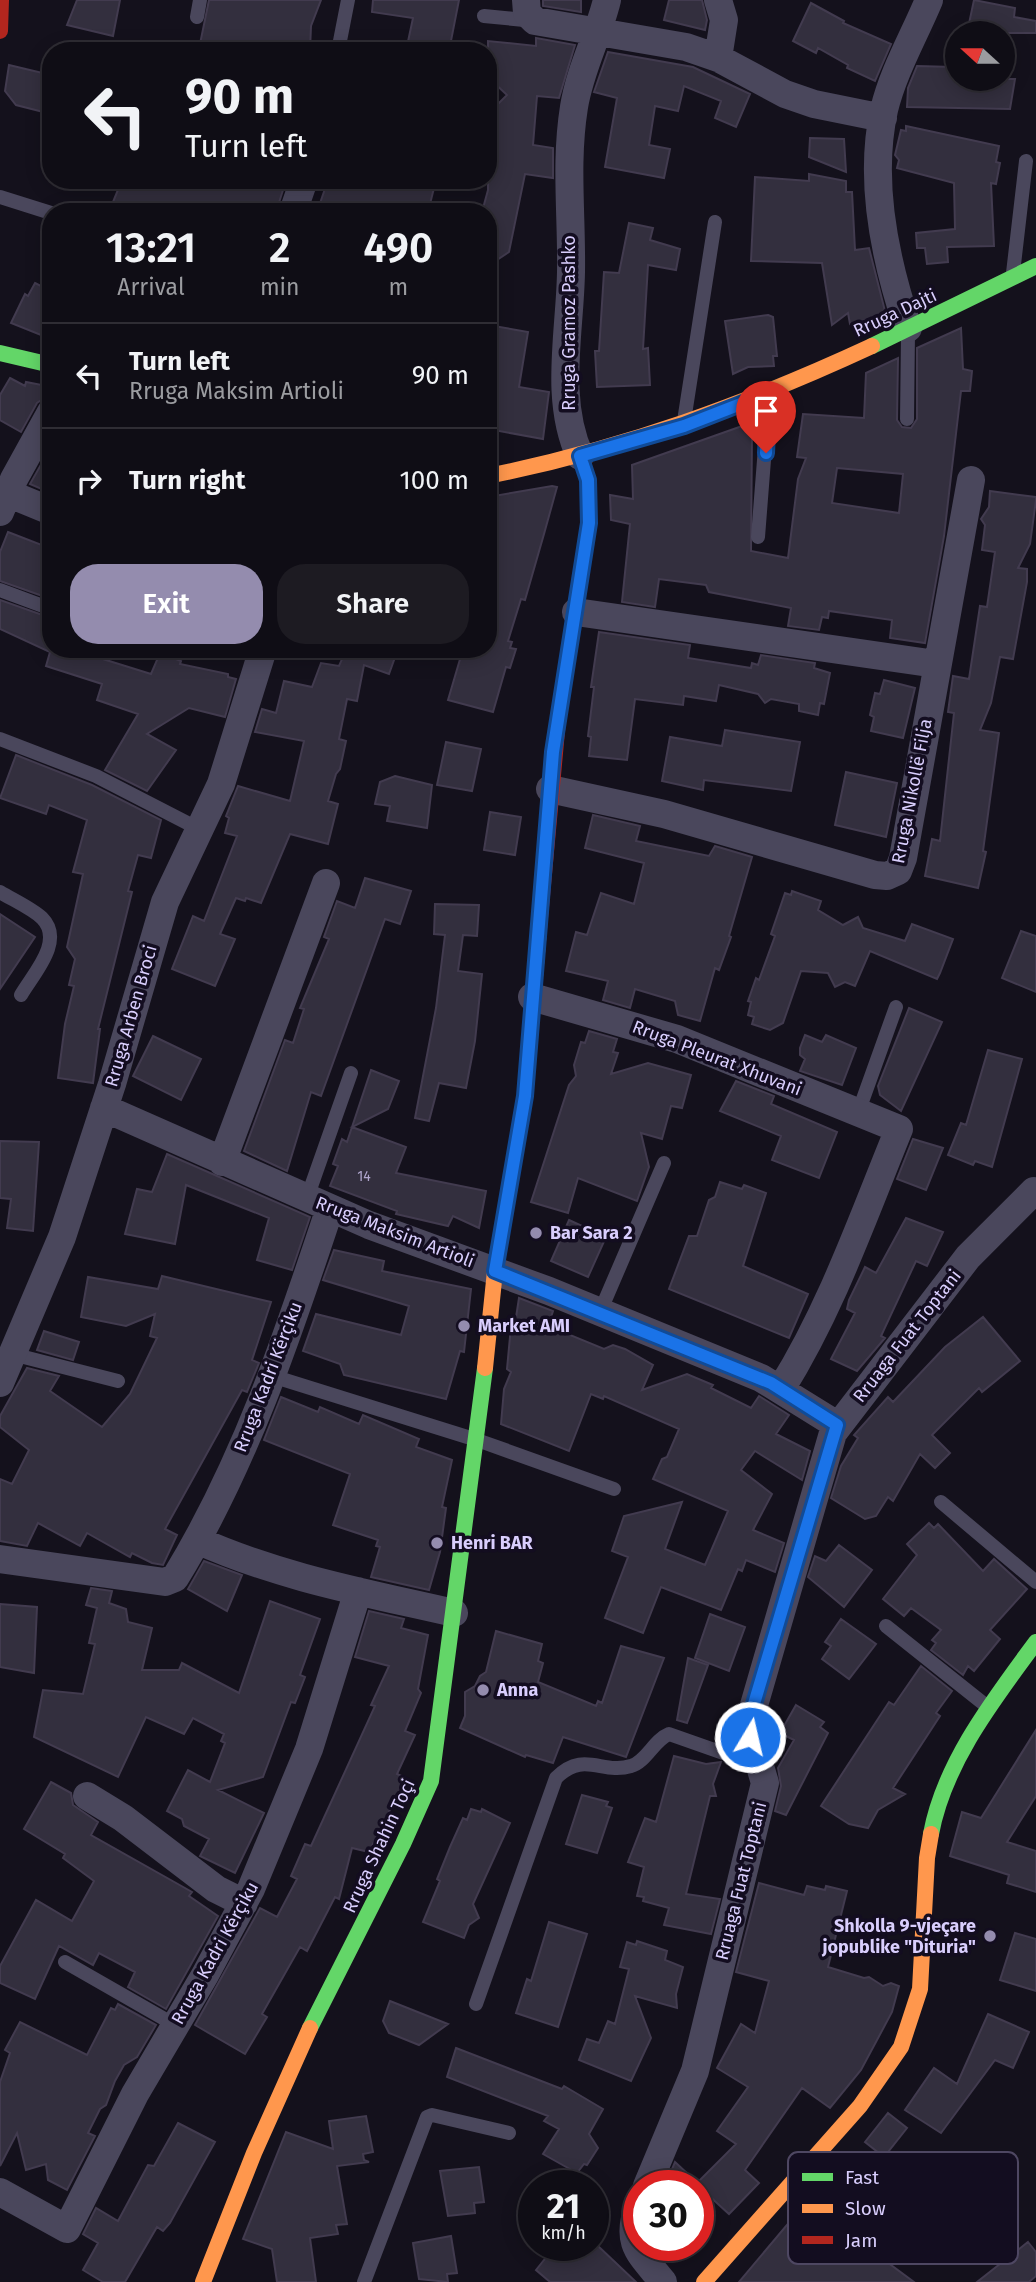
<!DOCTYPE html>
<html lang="en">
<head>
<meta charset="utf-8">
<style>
	body { margin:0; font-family:"Fira Sans",sans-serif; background:#1d1b22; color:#f1f3f6; height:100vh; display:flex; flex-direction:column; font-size:26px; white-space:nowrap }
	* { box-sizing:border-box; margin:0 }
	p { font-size:23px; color:#9b9ca0 }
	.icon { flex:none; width:38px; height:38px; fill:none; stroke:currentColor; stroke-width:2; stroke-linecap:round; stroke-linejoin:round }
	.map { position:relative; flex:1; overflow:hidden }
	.sheet { position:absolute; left:42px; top:203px; width:455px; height:455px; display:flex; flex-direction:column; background:#0f0d15; border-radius:28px; box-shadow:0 4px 18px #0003,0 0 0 2px #2f2d34 }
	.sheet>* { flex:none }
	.guide { position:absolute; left:42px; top:42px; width:455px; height:147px; border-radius:28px; box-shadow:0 4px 18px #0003,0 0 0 2px #2f2d34; background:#0f0d15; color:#f1f3f6; overflow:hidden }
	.needle { width:46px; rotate:291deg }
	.fabs { position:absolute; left:945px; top:21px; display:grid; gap:14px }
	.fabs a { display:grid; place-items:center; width:70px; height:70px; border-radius:50%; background:#0f0d15; box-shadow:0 4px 18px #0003,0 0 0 2px #2f2d34; font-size:35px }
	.speed { position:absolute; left:518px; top:2170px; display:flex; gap:14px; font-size:35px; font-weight:700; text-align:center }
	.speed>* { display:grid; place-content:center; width:91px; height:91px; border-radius:50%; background:#0f0d15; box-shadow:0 4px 18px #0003,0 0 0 2px #2f2d34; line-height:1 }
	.speed small { font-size:18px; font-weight:400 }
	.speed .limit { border:10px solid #d22; background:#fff; color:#111 }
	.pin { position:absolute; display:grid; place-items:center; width:60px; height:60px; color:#fff; margin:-72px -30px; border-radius:50% 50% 50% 0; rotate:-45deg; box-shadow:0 0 7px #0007 }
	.pin .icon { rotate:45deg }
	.me { position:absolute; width:77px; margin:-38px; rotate:9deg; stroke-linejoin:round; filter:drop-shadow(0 0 5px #0008) }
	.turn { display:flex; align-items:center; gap:24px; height:147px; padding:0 28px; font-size:32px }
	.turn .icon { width:91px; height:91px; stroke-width:2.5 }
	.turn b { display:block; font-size:49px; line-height:60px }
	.eta { display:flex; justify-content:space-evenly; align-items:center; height:119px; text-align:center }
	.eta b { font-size:42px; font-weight:600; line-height:49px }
	.cta { display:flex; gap:14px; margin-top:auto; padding:14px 28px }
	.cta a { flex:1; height:80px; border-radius:28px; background:#948cae; color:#fff; font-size:28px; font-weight:600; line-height:80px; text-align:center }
	.cta a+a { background:#1d1b22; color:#f1f3f6 }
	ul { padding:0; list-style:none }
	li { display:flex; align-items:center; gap:21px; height:105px; padding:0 28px; border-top:2px solid #2f2d34 }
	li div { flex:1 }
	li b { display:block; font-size:26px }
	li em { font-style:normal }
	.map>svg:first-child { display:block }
	.building { fill:#332f3e; stroke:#423b4f; stroke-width:2; fill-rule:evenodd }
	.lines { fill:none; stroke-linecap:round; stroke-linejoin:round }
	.lane { stroke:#4a475c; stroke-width:14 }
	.street { stroke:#4a475c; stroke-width:28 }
	.fast { stroke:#63d668; stroke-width:16 }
	.slow { stroke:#ff974d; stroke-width:16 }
	.jam { stroke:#b3261e; stroke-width:16 }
	.route-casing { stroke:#114b97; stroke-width:18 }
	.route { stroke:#1a73e8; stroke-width:12 }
	.poi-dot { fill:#948cae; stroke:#130d20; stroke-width:2.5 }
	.labels { text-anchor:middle; stroke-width:7; stroke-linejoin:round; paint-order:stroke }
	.number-label { font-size:14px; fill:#b0a6cd }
	.street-label { font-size:18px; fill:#d9cefd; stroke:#130d20 }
	.poi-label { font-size:18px; font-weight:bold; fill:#d9cefd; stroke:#130d20; text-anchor:start }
	.key { fill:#130d20; stroke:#4e4762; stroke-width:2 }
	.key-label { font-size:19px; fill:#d9cefd }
</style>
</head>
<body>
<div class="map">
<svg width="1036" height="2282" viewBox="0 0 1036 2282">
	<rect width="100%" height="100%" fill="#14111c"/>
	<path class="building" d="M77,0H120L113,36L67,25Z
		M209,0H321L311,26L310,51H273L248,44L246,51L200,44Z
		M373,0H459L449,51H406L413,18L372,12Z
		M543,0H581V12L543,6Z
		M669,0H702L707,20L705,30L664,20Z
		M974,0L1015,8L1014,17L1036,21V33H967Z
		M811,3L844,21L843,23L891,44L875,81L847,68L848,65L818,48L816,53L793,41Z
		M536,38L575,45L559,98L537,96L533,145L553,148V178L525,174L509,252L488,266V212H482L488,190V137L494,139L496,106L507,95L488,77V41L536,46Z
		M608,52L693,67L750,94L736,127L715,118L721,101L684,86L678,111L655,106L649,145L670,149L664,178L605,167L617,98L594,92Z
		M9,65L51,75V114L16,105L5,91Z
		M917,66L953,67V79H1015L1010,109L907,107L908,88Z
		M906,126L999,146L996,162L1000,163L996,184L991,183L994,246L947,247L948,262L927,264L925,248H917L916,233L955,229L954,183L897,168L899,160L895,155L901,130L906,131Z
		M810,138L844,139L846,172L809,157Z
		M809,174L846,181V192H852L855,250L869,248L886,315L850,324L848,313L832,325L822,263L751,261L755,177L809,181Z
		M122,180H278L275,187L283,190L276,212H122L121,205L113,202Z
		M328,180H436L428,212H317Z
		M629,223L653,228L650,240L680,249L676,270L648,265L643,349L648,348L650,385L597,387L595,351H599L604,272L619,273Z
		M35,283L51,291V339L11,323L25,294L28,296Z
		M768,315L773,317L777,356H773L774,366L748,367L733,374L725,321Z
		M488,325L528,332L519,387L549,392L543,439L488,429Z
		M961,328L963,369L972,371L970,391H961L944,536L925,643L890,638L892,620L829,611L828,618L822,617L819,630L788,626L791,608L709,592L706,585L659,579L655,607L622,602L630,524L611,520L610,495L633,499L632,465L745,425L752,434L751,551L788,558L798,479L806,458L797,457L803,414L864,418L866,373L898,358L897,420L902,427L911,428L917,419V348ZM837,468L903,474L899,513L832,503Z
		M10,378L25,386L26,382L47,386V396L37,403L21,432L0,420V395Z
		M51,447V493L30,484Z
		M552,486L557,487L544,534L525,600L521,599L508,641L512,642L510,648L516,649L510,668L506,667L493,712L448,700L463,649H488V497Z
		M990,491L1036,497V500L1030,544L1018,568L1027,569V582L1013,659L1000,657L991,703L980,730L999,733L983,851L986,852L978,888L925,876L932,839L940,841L954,713L948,712L953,676L969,679L980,606L987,607L995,552L982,550L985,525L981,519L989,507Z
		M8,532L47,547L46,550L51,552V599L0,581V552Z
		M0,600L51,618V649H92L90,655L151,674L160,653L181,661L180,664L228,674V677L236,679L225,717L189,708L147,734L176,750L147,791L105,770L138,714L97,700L102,684L46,666L50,652L0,629Z
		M599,632L690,645L688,658L751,668L752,663L758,665L761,655L815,663L814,668L830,673L824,704L820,703L818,715L799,711V704L771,699L765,703L758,694L719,685L716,701L684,696L683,705L635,699L627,760L589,756L591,737L588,736L594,687H591Z
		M328,649H398L389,674L364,665L357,701L347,699L339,739L346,741L340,769L336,774L328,801L338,804L328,844L290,834L261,903L246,898L245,901L236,898L220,934L235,939L215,986L172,969L193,916L204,921L237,836L225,833L229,818L226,816L238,786L290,801L304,741L255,732L262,709L276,713L284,681L312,687L321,663L339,666L343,657Z
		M884,680L915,688L903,738L871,731L874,717L870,715L875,693L880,694Z
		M725,730L800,742L791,791L704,780L703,790L662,781L670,737L722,746Z
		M446,742L481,749L472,791L437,785Z
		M16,755L92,785L161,820L151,858L138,855L128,891L132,892L98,1029H100L93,1083L58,1078L65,1024L74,986L69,985L75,959L67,947L83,874L73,872L87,820L49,805L46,814L0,798Z
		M846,772L897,783L886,837L835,825Z
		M395,776L432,785L427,828L387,821L390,806L375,804L380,782Z
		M490,812L521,817L515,855L484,850Z
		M593,815L640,826L636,841L709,856L715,846L752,857L729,936L731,937L719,970L715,968L700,1021L678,1015L675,1001L635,989L630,1008L603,1000L608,981L566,971L576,932L587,935L601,893L634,904L644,863L585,848Z
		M365,878L411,891L400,924L385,919L321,1096L311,1092L287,1171L244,1151L285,1040L293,1043L304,1009L300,1008L329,939L324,937L337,901L355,908Z
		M792,891L821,901L818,910L843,925L858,917L863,928L905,941L912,924L953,939L940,973L937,979L870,951L855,986L845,982L835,987L828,973L801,971L783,1023L770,1030L752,1024L754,1017L748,1015L751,1002L748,1001L756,978L759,980L775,936L771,934L785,893L791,895Z
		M435,904L479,905L477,936L463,935L458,971L482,974L475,1041L466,1088L439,1083L429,1121L415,1118L436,1008L445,935L434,934Z
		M0,914L35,937L0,989Z
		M1021,931L1036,936V992L1002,978Z
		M909,1008L942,1022L901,1111L880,1095L878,1086Z
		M589,1031L617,1039L613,1052L618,1053L611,1074L648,1063L691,1075L682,1108L671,1106L662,1139L641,1133L649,1167L637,1201L578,1178L568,1213L531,1202L569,1085L576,1076L574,1065L581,1042L585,1043Z
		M805,1035L822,1042L826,1035L856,1048L842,1085L800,1071L805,1059L800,1055V1048Z
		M153,1036L201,1059L181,1100L133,1076Z
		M988,1050L1022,1059L992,1167L975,1161L973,1165L948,1155L961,1123L966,1125Z
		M371,1070L399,1081L388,1109L352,1127L406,1147L396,1173L486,1191L479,1228L453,1216L448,1226L396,1214L397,1211L330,1186L338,1166L333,1164L342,1139L347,1142Z
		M736,1081L774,1096L771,1104L837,1132L819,1178L772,1160L781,1136L720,1111Z
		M913,1139L943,1148L926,1190L897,1179Z
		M0,1141L39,1142L33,1231L7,1228L11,1199L0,1198Z
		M167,1154L310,1217L292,1270L257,1260L269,1218L186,1185L175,1244L125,1234L137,1189L152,1192Z
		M720,1182L742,1189L744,1185L766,1193L743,1266L808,1294L789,1338L669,1289L689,1236H697L709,1200L715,1197Z
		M906,1218L943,1232L927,1266L916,1261L881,1336L885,1338L857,1371L831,1359L855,1313L847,1309L849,1300L865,1267L876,1273Z
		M569,1220L606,1237L588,1277L551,1261Z
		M334,1250L384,1261L382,1271L471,1289L464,1352L460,1351L446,1399L344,1375L340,1364L303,1351L316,1314L401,1335L409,1306L323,1280Z
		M162,1276L271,1302L252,1360L259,1363L247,1392L242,1390L165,1529L177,1535L163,1565L152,1563L132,1553L130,1557L87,1533L80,1546L38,1523L27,1546L0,1541V1479L12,1484L29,1450L0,1427V1416L27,1368L59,1376L50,1391L102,1427L130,1394L157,1338L150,1336L155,1314L126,1326L81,1317L88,1277L158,1289Z
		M519,1298L553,1311L548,1326L604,1349L613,1345L625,1349L653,1365L642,1390L687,1374L713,1385L711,1388L751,1408L759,1396L789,1415L776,1434L810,1451L802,1480L755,1451L741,1470L772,1494L753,1530L784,1543L775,1572L746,1560L742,1571L738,1569L721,1610L661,1587L643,1633L605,1618L628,1557L612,1551L624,1516L682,1502L665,1549L705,1565L728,1511L653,1479L662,1459L667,1457L679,1429L604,1396L603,1399L591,1394L569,1451L501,1424L504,1389L511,1372L507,1369L511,1326L515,1324Z
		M983,1317L1020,1361L982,1392L979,1388L932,1435L950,1453L935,1468L920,1454L893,1501L888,1497L876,1516L865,1519L831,1498L841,1466L858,1438L854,1435L888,1397L893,1402L945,1347Z
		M44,1331L79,1342L73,1360L37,1350Z
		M281,1397L318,1412L320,1407L359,1424L363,1415L419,1439L416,1447L452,1460L442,1507L446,1508L440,1552L429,1590L371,1577L380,1547L376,1546L378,1540L333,1525L350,1474L264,1440Z
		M929,1523L934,1528L938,1524L983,1571L994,1559L1027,1589L990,1630L1000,1639L974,1671L968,1666L963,1675L931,1650L936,1643L932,1640L941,1630L911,1608L904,1616L883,1599L917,1555L907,1544Z
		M839,1545L872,1570L844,1607L808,1577L815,1556L826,1561Z
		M204,1561L242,1575L227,1611L188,1589Z
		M91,1588L112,1591L109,1603L126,1609L128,1622L152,1628L142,1670H179L182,1663L239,1693L270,1601L320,1619L300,1675L305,1677L295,1703L291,1702L263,1777L218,1790L264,1813L235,1873L200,1856L209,1839L184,1826L182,1819L167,1811L188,1770L210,1782L225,1743L221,1741L224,1734L193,1718L184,1734L146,1717L118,1777L34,1737L43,1690L83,1694L95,1644L89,1643L97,1608L86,1605Z
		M0,1604L37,1607L34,1673L0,1667Z
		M369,1611L404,1619L401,1628L428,1635L418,1689L421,1693L405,1731L415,1735L397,1774L406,1778L369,1852L352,1848L339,1899L335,1897L307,1951L300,1947L262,2014L267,2017L245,2054L195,2025L260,1908L277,1917L297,1879L291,1876L305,1844L311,1846L375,1706L371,1705L389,1666L355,1657Z
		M710,1614L745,1627L729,1671L695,1658Z
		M841,1619L876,1644L849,1679L822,1659L831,1646L825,1642Z
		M496,1631L542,1644L538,1661L543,1663L538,1682L596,1706L598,1701L602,1703L621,1646L664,1658L626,1757L563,1737L553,1763L526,1755L525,1757L460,1728L465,1716V1692L475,1686L480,1676L486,1672Z
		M688,1658L708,1665L687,1723L677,1720Z
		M921,1666L952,1691L936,1713L940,1716L893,1788L905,1794L878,1810L868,1828L849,1824L821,1806L889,1702L894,1705Z
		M796,1705L824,1722L820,1727L828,1733L786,1815L775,1811L781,1786L778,1768L794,1740L780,1733Z
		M1036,1730V1796L1007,1842L1036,1851V1892L1007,1883L1009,1875L950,1856L962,1812L981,1818Z
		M674,1756L706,1764L721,1762L713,1784L716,1796H710L686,1894L720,1899L711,1934L664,1925L669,1908L643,1901L644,1897L637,1896L644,1867L628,1862L645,1818L656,1822Z
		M51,1782L71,1793L73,1805L98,1822L91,1835L192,1892L189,1896L218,1916L166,2009L128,1987L135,1972L99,1953L93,1965L59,1946L35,1999L0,1983V1966L36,1900L72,1921L94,1881L63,1858L65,1854L24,1829Z
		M582,1795L608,1802L606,1806L612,1808L597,1853L566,1844Z
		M471,1809L481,1812L482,1809L510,1823L473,1904L479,1918L469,1925L464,1938L423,1922L440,1881L437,1879L450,1847L463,1818L467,1820Z
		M759,1883L804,1895L807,1886L825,1890L826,1886L847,1891L828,1967L864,1978L869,1977L883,1986L891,1983L899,1986L892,2012L861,2070L830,2108L802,2088L745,2170L759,2183L729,2214L696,2184L736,2144L717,2131L748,2087L717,2068L741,2024L755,2033L769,1981L736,1972Z
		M549,1922L587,1934L558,2027L516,2013L527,1979L531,1981Z
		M1015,1933L1036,1939V1991L1000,1980Z
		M637,1941L667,1951L665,1960L683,1967L676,1994L677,2008L635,1996L651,2038L631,2081L579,2060L587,2039L599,2043L608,2021L615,2024L629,1969L620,1967L627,1942L636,1945Z
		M390,2001L448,2024L419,2045L389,2033L383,2021Z
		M118,2004L156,2025L137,2057L124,2065L115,2081L106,2105L100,2109L88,2133L95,2136L67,2190L48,2180L46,2164L26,2170L17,2133L0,2166V2082L10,2053L5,2050L20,2022L87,2055L111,2008L115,2010Z
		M988,2014L1029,2032L1013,2068L995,2060L941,2133L905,2110L934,2068L957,2084Z
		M456,2048L562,2089L564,2086L603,2109L589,2134L598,2148L587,2165L584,2164L577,2173L543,2154L559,2129L544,2121L548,2116L447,2077Z
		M888,2113L907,2128L884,2157L865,2142Z
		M366,2116L373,2152L363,2154L364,2160L369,2162L337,2166L347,2224L336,2225L338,2234L310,2238L316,2282H277L272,2249L243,2239L286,2132L333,2149L329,2121Z
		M178,2123L215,2142L170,2223L163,2231L157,2227L125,2282H103L83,2270L98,2243L83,2234L96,2208L118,2221L148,2165L154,2166Z
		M675,2162L689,2175L677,2186H672L667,2181Z
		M479,2167L484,2202L474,2203L475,2213L448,2216L440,2171Z
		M883,2179L922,2211L883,2259L914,2282H739L807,2201L843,2228Z
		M451,2236L457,2273L447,2274L448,2282L419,2279L413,2243Z
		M1028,2242L1036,2252V2276L1029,2282H977Z
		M556,2245H597L636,2282H550L536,2270Z"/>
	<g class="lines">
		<path class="lane" d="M484,16L535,21
			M197,17L200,0
			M338,51L348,0
			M0,197L51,213
			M1013,273L1026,161
			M907,419L908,333
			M684,421L715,222
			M758,537L769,396
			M0,590L51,609
			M0,739L96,776L199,829
			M0,892C13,900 31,908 42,918C65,941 33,974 21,995
			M858,1113L896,1007
			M307,1198L351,1073
			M600,1312L664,1163
			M12,1354L118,1381
			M272,1376L477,1440L614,1489
			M941,1502L1036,1582
			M886,1626L989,1708
			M65,1962L175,2025
			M476,2004L556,1778C584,1750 602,1775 631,1766C646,1762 654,1740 669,1734L760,1766
			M364,2282L427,2117L432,2115L509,2133"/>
		<path class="street" d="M526,0L527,13L535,21L686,47L718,58L785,94L814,104L883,118
			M718,58L724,20L718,0
			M293,212L304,180
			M908,328C885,260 868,182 884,110C893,72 914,36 929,0
			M580,456C554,399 570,333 571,272C572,216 565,163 574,107C580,69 598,37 607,0
			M7,493L51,511
			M0,512L14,479L51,412
			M576,612L936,664
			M550,789L664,814L875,875L887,876L898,871L903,858L971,480
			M532,997L677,1039L899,1129C863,1217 832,1307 781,1389
			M104,1108L369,1225L549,1291L761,1378L837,1425
			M222,1162L326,883
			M0,1383L62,1237L112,1084L165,902L221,784L263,649
			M197,1540C279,1577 367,1593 454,1613
			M0,1559L165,1582L175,1578C245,1464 288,1335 330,1208
			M87,1796L123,1818L216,1889L244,1903
			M647,2186L695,2071L765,1783L748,1726L833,1433L968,1257L1034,1191
			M0,2192L67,2229L135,2094L205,1975L251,1889L309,1749L358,1591
			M639,2206C624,2244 641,2254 663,2282"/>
		<path class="fast" d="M872,346L1036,266
			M0,353L51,365
			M931,1834C944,1763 994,1699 1036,1642
			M310,2028L403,1844L431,1781L485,1368"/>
		<path class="slow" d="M488,476C623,449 747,404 872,346
			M558,720L589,523L588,480L580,456
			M485,1368L495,1271L525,1095L539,929
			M203,2282L254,2153L310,2028
			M704,2282L860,2106L901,2047L920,1989L927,1858L931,1834"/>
		<path class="jam" d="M0,31L1,0
			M539,929L558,720"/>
	</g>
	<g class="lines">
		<g class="route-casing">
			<path id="route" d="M750,1737L751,1714L837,1425L771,1383L495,1271L525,1096L553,752L589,523L588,480L580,456L684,426L769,393L766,453"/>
		</g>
		<use href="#route" class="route"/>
	</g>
	<g class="poi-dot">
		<circle cx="536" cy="1233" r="7"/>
		<circle cx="464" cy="1326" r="7"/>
		<circle cx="437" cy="1543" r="7"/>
		<circle cx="483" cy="1690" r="7"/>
		<circle cx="990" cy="1936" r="7"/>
	</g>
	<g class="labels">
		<g class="number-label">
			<text x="364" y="1181">14</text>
		</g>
		<g class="street-label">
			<text transform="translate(895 313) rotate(-25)" y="6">Rruga Dajti</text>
			<text transform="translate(569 323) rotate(-90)" y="6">Rruga Gramoz Pashko</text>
			<text transform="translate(912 791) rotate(-79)" y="6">Rruga Nikollë Filja</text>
			<text transform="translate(131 1016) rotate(-74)" y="6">Rruga Arben Broci</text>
			<text transform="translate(717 1058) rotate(21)" y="6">Rruga Pleurat Xhuvani</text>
			<text transform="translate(395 1232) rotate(21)" y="6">Rruga Maksim Artioli</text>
			<text transform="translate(907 1336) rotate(-52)" y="6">Rruaga Fuat Toptani</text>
			<text transform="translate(268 1377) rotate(-69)" y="6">Rruga Kadri Kërçiku</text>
			<text transform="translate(379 1846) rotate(-65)" y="6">Rruga Shahin Toçi</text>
			<text transform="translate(741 1881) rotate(-76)" y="6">Rruaga Fuat Toptani</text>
			<text transform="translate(215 1953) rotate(-61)" y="6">Rruga Kadri Kërçiku</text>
		</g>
		<g class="poi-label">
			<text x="550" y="1239">Bar Sara 2</text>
			<text x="478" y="1332">Market AMI</text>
			<text x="451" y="1549">Henri BAR</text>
			<text x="497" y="1696">Anna</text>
			<text x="976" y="1932" text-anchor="end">Shkolla 9-vjeçare<tspan x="976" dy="21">jopublike "Dituria"</tspan></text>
		</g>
	</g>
	<rect x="788" y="2152" width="230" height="112" rx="10" class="key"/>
	<rect x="802" y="2173" width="31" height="8" fill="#63d668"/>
	<rect x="802" y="2204" width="31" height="9" fill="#ff974d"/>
	<rect x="802" y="2236" width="31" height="8" fill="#b3261e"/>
	<g class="key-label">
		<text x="845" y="2184">Fast</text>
		<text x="845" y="2215">Slow</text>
		<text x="845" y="2247">Jam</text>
	</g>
</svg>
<div class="fabs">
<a><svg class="needle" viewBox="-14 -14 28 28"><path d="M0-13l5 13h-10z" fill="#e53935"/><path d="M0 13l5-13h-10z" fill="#9b9ca0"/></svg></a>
</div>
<div class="speed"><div>21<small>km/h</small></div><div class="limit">30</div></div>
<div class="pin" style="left:766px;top:453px;background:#d93025"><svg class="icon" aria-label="arrive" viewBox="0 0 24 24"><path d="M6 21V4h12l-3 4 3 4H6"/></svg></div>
<svg class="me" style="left:750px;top:1737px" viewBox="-20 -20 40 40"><circle r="17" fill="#1a73e8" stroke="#fff" stroke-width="3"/><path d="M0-11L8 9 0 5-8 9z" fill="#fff"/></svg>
<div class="guide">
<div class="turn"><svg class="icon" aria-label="left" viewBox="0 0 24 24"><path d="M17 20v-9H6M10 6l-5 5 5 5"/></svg><div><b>90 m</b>Turn left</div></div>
</div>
<section class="sheet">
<div class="eta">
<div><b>13:21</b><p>Arrival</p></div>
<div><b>2</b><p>min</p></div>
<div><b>490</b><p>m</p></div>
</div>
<ul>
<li><svg class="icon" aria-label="left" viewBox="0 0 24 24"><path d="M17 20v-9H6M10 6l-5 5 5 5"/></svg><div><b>Turn left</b><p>Rruga Maksim Artioli</p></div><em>90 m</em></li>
<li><svg class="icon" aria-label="right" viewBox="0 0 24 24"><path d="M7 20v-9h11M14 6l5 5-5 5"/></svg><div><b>Turn right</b></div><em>100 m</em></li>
</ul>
<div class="cta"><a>Exit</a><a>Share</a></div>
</section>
</div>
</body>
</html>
